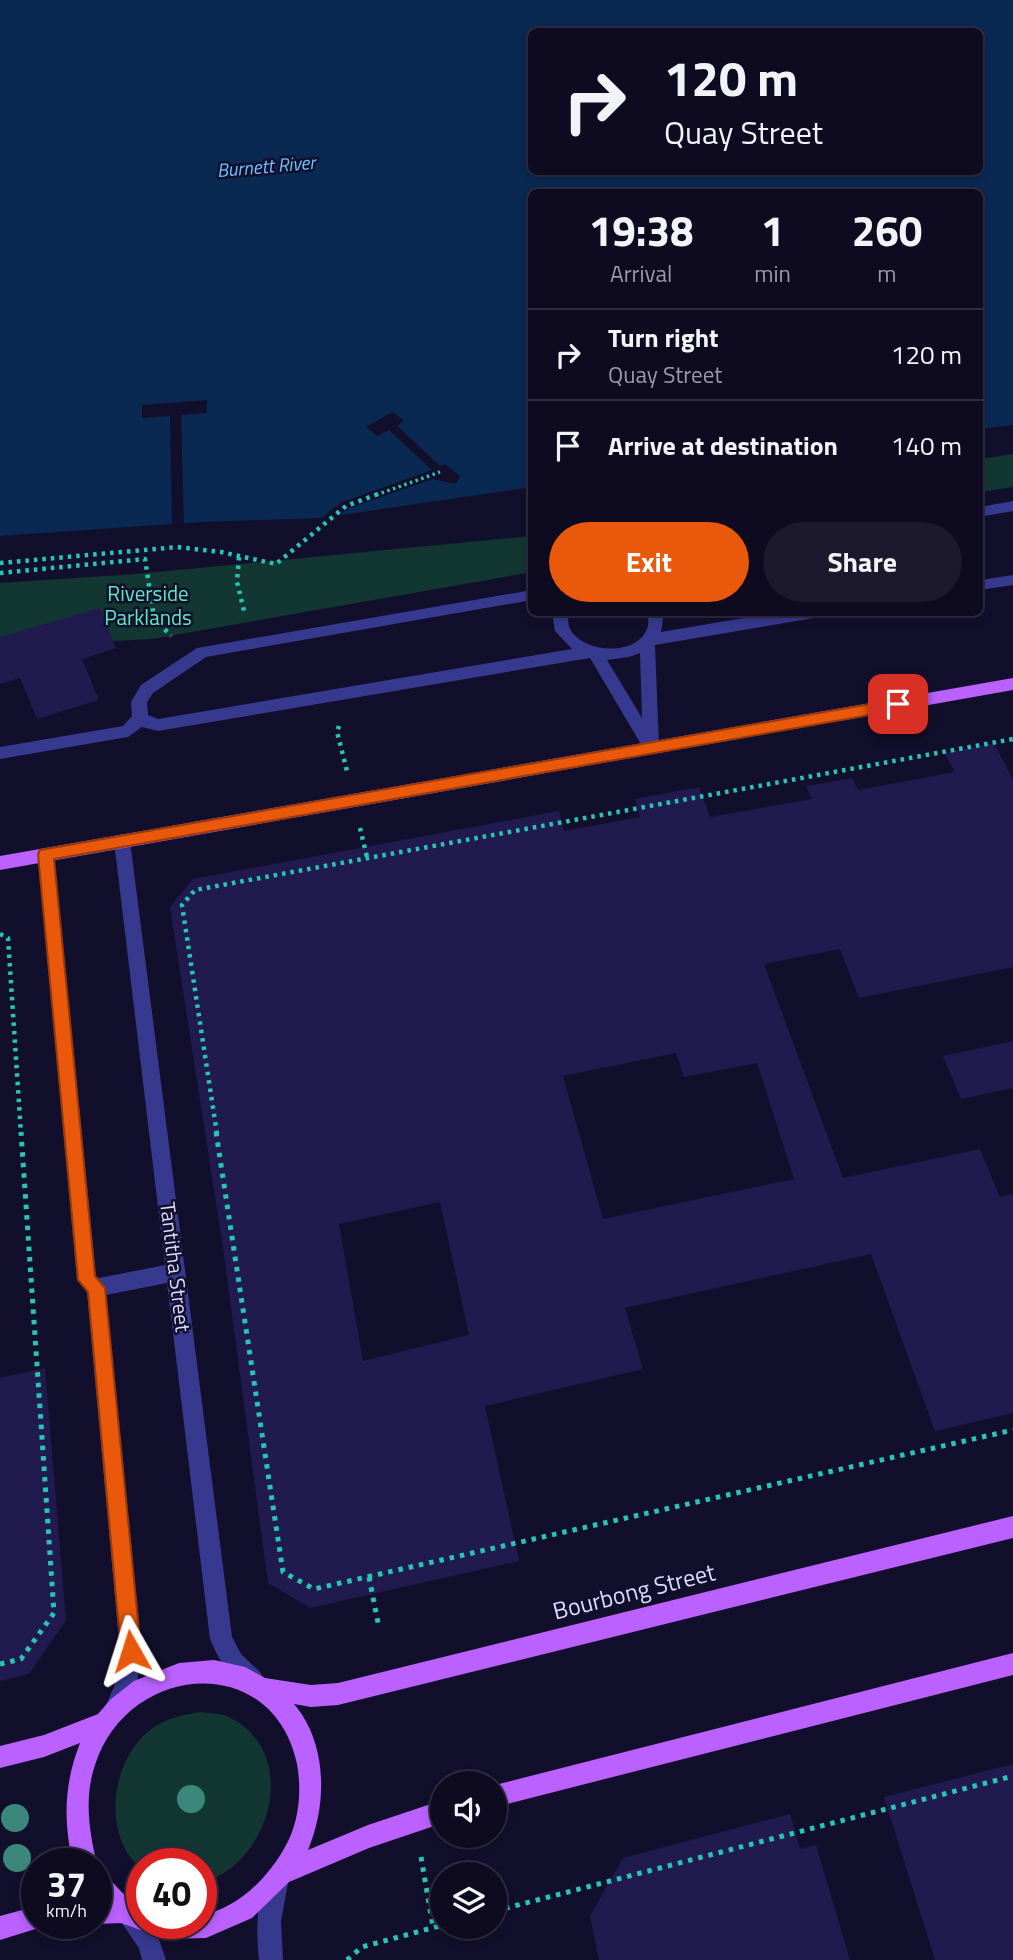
<!DOCTYPE html>
<html lang="en">
<head>
<meta charset="utf-8">
<style>
	body { margin:0; font-family:"Titillium Web",sans-serif; background:#1c192e; color:#f1f3f6; height:100vh; display:flex; flex-direction:column; font-size:26px; white-space:nowrap }
	* { box-sizing:border-box; margin:0 }
	p { font-size:23px; color:#9b9ba5 }
	.icon { flex:none; width:38px; height:38px; fill:none; stroke:currentColor; stroke-width:2; stroke-linecap:round; stroke-linejoin:round }
	.map { position:relative; flex:1; overflow:hidden }
	.side { position:absolute; left:528px; top:189px; width:455px; height:427px; display:flex; flex-direction:column; background:#0e0b21; border-radius:10px; box-shadow:0 4px 10px #0003,0 0 0 2px #2e2b3f }
	.side>* { flex:none }
	.hud { position:absolute; left:528px; top:28px; width:455px; height:147px; border-radius:10px; box-shadow:0 4px 10px #0003,0 0 0 2px #2e2b3f; background:#0e0b21; color:#f1f3f6; overflow:hidden }
	.buttons { position:absolute; left:430px; top:1771px; display:grid; gap:14px }
	.buttons a { display:grid; place-items:center; width:77px; height:77px; border-radius:50%; background:#0e0b21; box-shadow:0 4px 10px #0003,0 0 0 2px #2e2b3f; font-size:35px }
	.speed { position:absolute; left:21px; top:1848px; display:flex; gap:14px; font-size:35px; font-weight:700; text-align:center }
	.speed>* { display:grid; place-content:center; width:91px; height:91px; border-radius:50%; background:#0e0b21; box-shadow:0 4px 10px #0003,0 0 0 2px #2e2b3f; line-height:1 }
	.speed small { font-size:18px; font-weight:400 }
	.speed .limit { border:10px solid #d22; background:#fff; color:#111 }
	.pin { position:absolute; display:grid; place-items:center; width:60px; height:60px; color:#fff; margin:-30px; border-radius:14px; box-shadow:0 4px 10px #0006 }
	.me { position:absolute; width:77px; margin:-38px; rotate:354deg; stroke-linejoin:round; filter:drop-shadow(0 0 5px #0008) }
	.turn { display:flex; align-items:center; gap:24px; height:147px; padding:0 21px; font-size:32px }
	.turn .icon { width:91px; height:91px; stroke-width:2.5 }
	.turn b { display:block; font-size:49px; line-height:60px }
	.eta { display:flex; justify-content:space-evenly; align-items:center; height:119px; text-align:center }
	.eta b { font-size:42px; font-weight:700; line-height:49px }
	.cta { display:flex; gap:14px; margin-top:auto; padding:14px 21px }
	.cta a { flex:1; height:80px; border-radius:42px; background:#ea580c; color:#fff; font-size:28px; font-weight:700; line-height:80px; text-align:center }
	.cta a+a { background:#1c192e; color:#f1f3f6 }
	ul { padding:0; list-style:none }
	li { display:flex; align-items:center; gap:21px; height:91px; padding:0 21px; border-top:2px solid #2e2b3f }
	li div { flex:1 }
	li b { display:block; font-size:26px }
	li em { font-style:normal }
	.map>svg:first-child { display:block }
	.green { fill:#123733 }
	.water { fill:#092852; fill-rule:evenodd }
	.pier { fill:#120f2c }
	.building { fill:#211a4f; fill-rule:evenodd }
	.lines { fill:none; stroke-linecap:round; stroke-linejoin:round }
	.path-far2 { stroke:#27c6b2; stroke-width:3.5; stroke-dasharray:2.5 3.5; stroke-linecap:butt }
	.path-far1 { stroke:#27c6b2; stroke-width:4.5; stroke-dasharray:3.5 5; stroke-linecap:butt }
	.path { stroke:#27c6b2; stroke-width:5; stroke-dasharray:4.5 6; stroke-linecap:butt }
	.minor { fill:#37398f; fill-rule:evenodd }
	.major { fill:#ba61ff; fill-rule:evenodd }
	.tree { fill:#3b877c }
	.route { fill:#ea580c; stroke:#983908; stroke-width:2 }
	.labels { text-anchor:middle; stroke-width:5; stroke-linejoin:round; paint-order:stroke }
	.far-water-label { font-size:19px; font-style:italic; fill:#68c3ff; stroke:#120f2c }
	.park-label { font-size:21px; fill:#5ce9bd; stroke:#120f2c }
	.street-label { font-size:21px; fill:#dcdaff; stroke:#120f2c }
	.near-street-label { font-size:24px; fill:#dcdaff; stroke:#120f2c }
</style>
</head>
<body>
<div class="map">
<svg width="1013" height="1960" viewBox="0 0 1013 1960">
	<rect width="100%" height="100%" fill="#120f2c"/>
	<path class="green" d="M1013,454V487L980,492V459Z
		M532,536V572L152,639L0,647V583L136,574Z
		M199,1712C207,1713 218,1713 226,1716C302,1748 273,1864 201,1883V1864H142V1870C136,1864 129,1857 125,1849C105,1810 117,1753 154,1727C168,1718 183,1715 199,1712Z"/>
	<path class="water" d="M0,0H1013V425L980,429V192H532V487L321,518L201,522L0,536ZM532,32H980V172H532Z"/>
	<path class="pier" d="M207,400V413L181,415L184,527L172,528L170,416L142,418V405Z
		M393,412L404,421L397,426L440,466L445,464L460,476L456,484L433,479L349,508L339,516L321,518L342,502L432,470L389,430L377,436L366,427Z"/>
	<path class="building" d="M100,608L116,648L82,659L99,700L37,719L20,678L0,684V637Z
		M994,743L1013,780V967L859,998L840,949L764,964L843,1178L980,1149L1000,1197L1013,1194V1413L935,1431L871,1254L625,1308L643,1369L485,1406L519,1561L310,1608L268,1583L223,1248L170,907L193,879L559,811L564,831L640,817L635,799L699,787L710,817L812,799L806,786L852,778L858,790L955,772L944,753ZM676,1053L684,1077L757,1063L794,1179L603,1219L563,1076ZM440,1202L469,1335L363,1361L339,1224Z
		M1013,1041V1088L961,1099L943,1056Z
		M45,1368L66,1620L29,1674L0,1681V1378Z
		M1013,1764V1960H935L884,1797Z
		M790,1814L800,1849L816,1845L850,1960H599L590,1916L623,1858Z"/>
	<g class="lines">
		<path class="path-far2" d="M376,495L440,472"/>
		<path class="path-far1" d="M239,557L237,582L245,615
			M0,563L177,547L221,552L276,564L346,506L381,493
			M0,573L145,559L154,618L171,636
			M339,726L337,732L347,771
			M360,828L367,857
			M0,934L8,938L21,1134
			M217,1134L182,905L195,890L1013,739"/>
		<path class="path" d="M216,1132L283,1572L314,1589L1013,1430
			M369,1577L379,1628
			M0,1664L21,1659L54,1613L21,1132
			M421,1857L433,1927
			M495,1911L1013,1776
			M347,1960L362,1947L443,1925"/>
		<path class="minor" d="M1013,501V511L980,517V507Z
			M1013,575V585L980,590V580Z
			M532,590V600L206,657L153,693L147,702L148,715L158,719L572,649L555,631L552,612H567C568,617 568,625 570,629C583,653 636,657 647,629C649,625 648,617 648,612H664L661,632L778,612H821L814,618L655,645L659,747L651,753L645,751L590,658L158,731L142,727L128,737L0,759V747L123,726L132,716L131,702L141,685L197,648ZM640,653L642,718L607,660L629,657Z
			M122,834L128,836L130,841L232,1637L241,1654L261,1673L264,1681L261,1689L253,1692C231,1683 219,1660 210,1639L167,1283L106,1295L142,1651L136,1689L123,1717L115,1720L107,1717L104,1709L114,1687L120,1651L87,1292L77,1280L38,854L40,849H52L54,854L96,1276L99,1278L165,1265L114,841L116,836Z
			M276,1871L284,1875L288,1883L281,1921L283,1960H259C256,1931 256,1902 268,1875Z
			M129,1904L142,1913V1923H149L157,1934L166,1960H142L139,1948L117,1916L121,1908Z"/>
		<path class="major" d="M1013,678V690L0,870V856Z
			M1013,1516V1538L338,1705L311,1707L294,1704C328,1744 327,1805 308,1850L368,1825L443,1800V1823L369,1848L289,1882L252,1918L206,1938L165,1939L121,1923L96,1924L95,1923L96,1871C115,1879 123,1899 142,1908V1923H201V1915C237,1909 268,1878 285,1847C299,1823 302,1791 297,1764C273,1650 127,1663 95,1765C84,1797 89,1831 97,1864L96,1865L73,1864C63,1821 64,1784 80,1743L44,1757L0,1768V1746L44,1735L98,1714L111,1699L134,1681L179,1663L214,1660L245,1667L265,1678L311,1685L338,1683Z
			M1013,1653V1675L495,1807V1785Z
			M37,1906V1923H47L45,1926L0,1940V1916Z"/>
	</g>
	<g class="tree">
		<circle cx="191" cy="1799" r="14"/>
		<circle cx="15" cy="1818" r="14"/>
		<circle cx="17" cy="1858" r="14"/>
	</g>
	<path class="route" d="M898,699L905,704L898,710L54,859L95,1276L105,1288L141,1651L138,1658L131,1661L124,1658L121,1651L88,1292L78,1280L38,854L40,850Z"/>
	<g class="labels">
		<g class="far-water-label">
			<text transform="translate(266 166) rotate(-5)" y="7">Burnett River</text>
		</g>
		<g class="park-label">
			<text x="148" y="601">Riverside<tspan x="148" dy="24">Parklands</tspan></text>
		</g>
		<g class="street-label">
			<text transform="translate(175 1267) rotate(83)" y="7">Tantitha Street</text>
		</g>
		<g class="near-street-label">
			<text transform="translate(634 1592) rotate(-14)" y="8">Bourbong Street</text>
		</g>
	</g>
</svg>
<div class="buttons">
<a><svg class="icon" aria-label="sound" viewBox="0 0 24 24"><path d="M4 9h4l5-4v14l-5-4H4zM17 9q2 3 0 6"/></svg></a>
<a><svg class="icon" aria-label="layers" viewBox="0 0 24 24"><path d="M12 4l9 5-9 5-9-5zM3 14l9 5 9-5"/></svg></a>
</div>
<div class="speed"><div>37<small>km/h</small></div><div class="limit">40</div></div>
<div class="pin" style="left:898px;top:704px;background:#d93025"><svg class="icon" aria-label="arrive" viewBox="0 0 24 24"><path d="M6 21V4h12l-3 4 3 4H6"/></svg></div>
<svg class="me" style="left:131px;top:1651px" viewBox="-20 -20 40 40"><path d="M0-17L14 15 0 8-14 15z" fill="#ea580c" stroke="#fff" stroke-width="4"/></svg>
<div class="hud">
<div class="turn"><svg class="icon" aria-label="right" viewBox="0 0 24 24"><path d="M7 20v-9h11M14 6l5 5-5 5"/></svg><div><b>120 m</b>Quay Street</div></div>
</div>
<section class="side">
<div class="eta">
<div><b>19:38</b><p>Arrival</p></div>
<div><b>1</b><p>min</p></div>
<div><b>260</b><p>m</p></div>
</div>
<ul>
<li><svg class="icon" aria-label="right" viewBox="0 0 24 24"><path d="M7 20v-9h11M14 6l5 5-5 5"/></svg><div><b>Turn right</b><p>Quay Street</p></div><em>120 m</em></li>
<li><svg class="icon" aria-label="arrive" viewBox="0 0 24 24"><path d="M6 21V4h12l-3 4 3 4H6"/></svg><div><b>Arrive at destination</b></div><em>140 m</em></li>
</ul>
<div class="cta"><a>Exit</a><a>Share</a></div>
</section>
</div>
</body>
</html>
